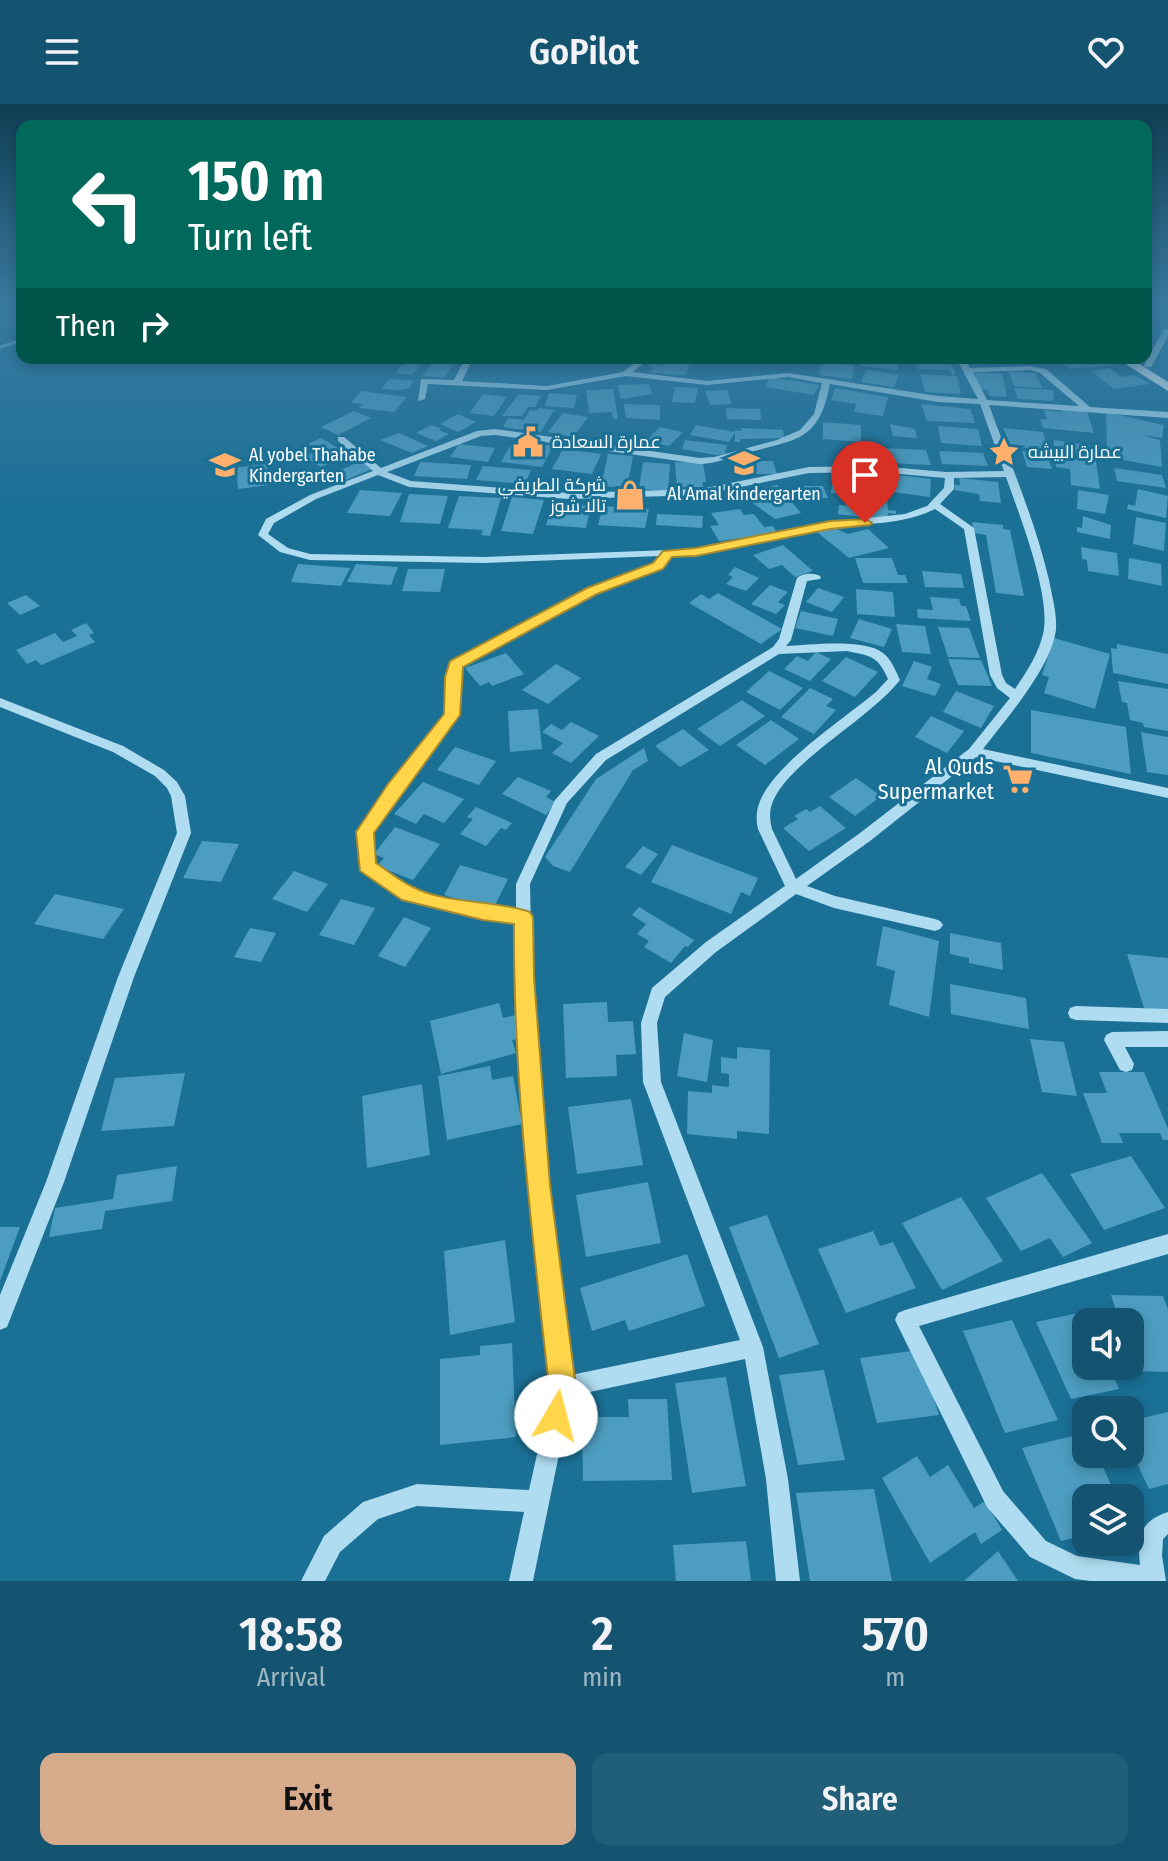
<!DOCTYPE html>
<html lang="en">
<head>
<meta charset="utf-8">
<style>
	body { margin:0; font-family:"Fira Sans Condensed",Cairo,sans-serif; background:#215e78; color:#f1f3f6; height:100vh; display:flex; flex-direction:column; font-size:30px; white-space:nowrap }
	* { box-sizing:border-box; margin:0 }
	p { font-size:26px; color:#9db7c3 }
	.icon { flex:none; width:44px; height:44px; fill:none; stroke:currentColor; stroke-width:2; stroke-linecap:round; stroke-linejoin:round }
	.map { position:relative; height:1477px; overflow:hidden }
	.side { display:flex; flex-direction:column; background:#145470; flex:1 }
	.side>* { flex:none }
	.top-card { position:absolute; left:16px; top:16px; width:1136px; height:244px; border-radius:16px; box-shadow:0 4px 12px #0003; background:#00695c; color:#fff; overflow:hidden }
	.controls { position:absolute; left:1072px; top:1204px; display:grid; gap:16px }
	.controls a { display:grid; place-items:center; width:72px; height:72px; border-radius:16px; background:#145470; box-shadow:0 4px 12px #0003; font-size:40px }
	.pin { position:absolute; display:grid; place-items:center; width:68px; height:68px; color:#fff; margin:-82px -34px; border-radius:50% 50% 50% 0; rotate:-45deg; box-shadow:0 0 8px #0007 }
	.pin .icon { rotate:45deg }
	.me { position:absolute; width:88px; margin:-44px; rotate:8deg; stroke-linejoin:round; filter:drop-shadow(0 0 6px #0008) }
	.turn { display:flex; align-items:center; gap:28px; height:168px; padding:0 40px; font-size:36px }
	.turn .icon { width:104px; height:104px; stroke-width:2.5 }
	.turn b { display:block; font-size:56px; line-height:68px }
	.then { display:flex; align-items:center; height:76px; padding:0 40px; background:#0003; gap:16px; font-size:30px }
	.eta { display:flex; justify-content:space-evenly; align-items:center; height:136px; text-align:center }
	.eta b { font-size:48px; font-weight:600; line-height:56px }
	.action { display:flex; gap:16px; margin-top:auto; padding:16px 40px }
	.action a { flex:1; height:92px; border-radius:16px; background:#d6ab8b; color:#111; font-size:32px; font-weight:600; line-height:92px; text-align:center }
	.action a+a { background:#215e78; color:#f1f3f6 }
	header { display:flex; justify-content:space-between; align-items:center; height:104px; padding:0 40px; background:#145470; font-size:36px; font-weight:600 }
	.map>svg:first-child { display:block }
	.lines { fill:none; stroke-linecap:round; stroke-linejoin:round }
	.stream { stroke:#a2dbf1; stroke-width:3 }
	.building { fill:#4d9dc0 }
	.minor { fill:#afdcf0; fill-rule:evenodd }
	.major { fill:#f7fcff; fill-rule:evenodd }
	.route { fill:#ffd54a; stroke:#a68a30; stroke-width:2 }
	.labels { text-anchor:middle; stroke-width:6; stroke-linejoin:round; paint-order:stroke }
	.far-poi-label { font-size:18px; fill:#fff; stroke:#1b7096; text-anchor:start }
	.poi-label { font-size:22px; fill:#fff; stroke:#1b7096; text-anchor:end }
</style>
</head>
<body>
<header><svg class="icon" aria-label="menu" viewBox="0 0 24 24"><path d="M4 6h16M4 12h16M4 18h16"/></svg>GoPilot<svg class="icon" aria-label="heart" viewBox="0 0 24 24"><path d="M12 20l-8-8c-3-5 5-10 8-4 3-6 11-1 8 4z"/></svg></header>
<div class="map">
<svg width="1168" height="1477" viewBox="0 0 1168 1477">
	<rect width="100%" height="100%" fill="#1b7096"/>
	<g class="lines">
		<path class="stream" d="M0,243L22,236"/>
	</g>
	<path class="building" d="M408,254H426L412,271L395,269Z
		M863,254H892V257L898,258L897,266L861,262Z
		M916,254H947L955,267L954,272H957L961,290L925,288L920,270L953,272L949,266L917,265Z
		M1111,254L1119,261L1070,265L1058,255Z
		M663,256L690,260L685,271L650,269L653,263H649L650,260L660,261Z
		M434,257L455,258L444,274L422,272Z
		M821,258L854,261L852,275L819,271Z
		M1109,264L1121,273L1135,271L1150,280L1114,285L1091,267Z
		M866,265L899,271L894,283L861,278Z
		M1008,267L1035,269L1042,284L1014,282Z
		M975,268L1002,270L1007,293L989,292L988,286L978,285Z
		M770,273L819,281L814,291L765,283Z
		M389,275L414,277L409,284L400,286L382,285Z
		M649,280L652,290L621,295L618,281Z
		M675,283L698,284L695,299L672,298Z
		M835,284L888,293L883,312L854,308L856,300L831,296Z
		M1014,284L1053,286L1054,297L1018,295Z
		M613,285L618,315H613L612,308L589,309L586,286Z
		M727,286L732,300L710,301L705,287Z
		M361,287L407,293L394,308L359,304L363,300L351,299Z
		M549,289L577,291L574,304L545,302Z
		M483,290L507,293L494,312L470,309Z
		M519,290L541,292L535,303H528L522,312H502Z
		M624,300L660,301V316L626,314Z
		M921,300L970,305L975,319L927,317Z
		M539,304L554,306L541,328L503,323L508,314L524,316L530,306L537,307Z
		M726,304L760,305L761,316L727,315Z
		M1061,305L1087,308L1094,329L1043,324L1040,315L1047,316L1044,306L1062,308Z
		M354,307L371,314L338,331L321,323Z
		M1106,308L1164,321L1162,334L1142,331L1160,336L1162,363L1107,353Z
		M563,309L588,313L573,333L548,328Z
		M458,310L476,318L458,328L440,320Z
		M823,318L861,321V338L823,335Z
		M890,320L915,325L917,334L893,332Z
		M431,321L441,324L439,326L449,330L436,337L416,329Z
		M696,321L735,328L729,338L690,331Z
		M938,322L978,325L982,342L941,339Z
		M660,323L683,328L669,342L646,337Z
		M741,324L783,326L784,334L740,335V338H735V326L741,327Z
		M1003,324L1043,328L1048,346L1007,342Z
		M399,329L428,342L412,349L380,336Z
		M321,334L338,344L335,345L347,351L321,363L304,353L318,346L308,340Z
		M685,336L727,341L725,350L716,351L682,345Z
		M1054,336L1089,341L1090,352L1054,347Z
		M513,337L553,342L542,363L501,358Z
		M459,340L495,344L488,358L450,353Z
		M885,344L926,346L931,361L889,359Z
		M563,345L601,350L592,370L552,365Z
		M939,347L983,349L988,362L942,360Z
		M1022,347L1035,348L1037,353L1048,354L1052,365L1027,363Z
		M608,350L633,352L627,384L601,382Z
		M1055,352L1096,357L1100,385L1071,381L1070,365L1056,363Z
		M361,357L374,364L346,376L334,369Z
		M734,357H773L777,370H737Z
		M420,358L471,361L467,375L414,372Z
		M643,358L670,360L668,387L639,385Z
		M675,358H703L706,378H702L703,383H677Z
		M267,360L269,381L238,385L237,372L227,373L226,365Z
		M483,362L531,366L525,380L476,376Z
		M1114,364L1162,371L1166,384L1117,377Z
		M897,371L931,375L930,393L886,387L888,406L896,407V410L888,409L887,416L838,410L839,401L849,402L850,391L831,389L833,372L887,379V373L897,374Z
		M959,374L998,378L1001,399L980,397L979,390L955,386L954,381H960Z
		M777,381L801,409L775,415L740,390Z
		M804,382H823L828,394H808Z
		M1138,385L1168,392L1166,414L1127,405L1128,400L1135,402Z
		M360,386L402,389L390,412L347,409Z
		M1078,386L1109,391L1105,410L1077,405Z
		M409,390L448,392L440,420L400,418Z
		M459,392L501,394L490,432L481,431L483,426L448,424Z
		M512,393L544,396L533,430L501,427Z
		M552,400L591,402L586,424L546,421Z
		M603,402L649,405L645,424L598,421Z
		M740,405L744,411L754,410L764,423L773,422L777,429L719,437L710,422L719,421L711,409Z
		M657,410L703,412L702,424L656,421Z
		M1083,412L1111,421L1110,435L1077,428V423L1082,424Z
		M1136,413L1166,419L1164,447L1133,440Z
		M972,418L1003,421V425L1010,426L1024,492L996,489L986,431L974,429Z
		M834,424L848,430L868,425L889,444L849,454L817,428Z
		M783,441L813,467L795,473L782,461L769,465L753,451Z
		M1081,443L1117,449L1119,472L1088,467L1087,456L1082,455Z
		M855,454H892L898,471H905L908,479H863Z
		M1129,454L1161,460L1162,482L1128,475Z
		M298,460L350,464L341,482L291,478Z
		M356,460L398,463L391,481L347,478Z
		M735,463L759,474L746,487L726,480L733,473L728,471Z
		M408,465H445L440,488L402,487Z
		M922,467L961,470L964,484L925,483Z
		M770,481L788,488L778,498L785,501L776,510L751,500Z
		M818,484L844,493L832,508L806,498Z
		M856,485L893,488L895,513L857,510Z
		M718,489L782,525L761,540L689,499L701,490L709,495Z
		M26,491L40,502L20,511L7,499Z
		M930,493L959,495L961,502H966L971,517L918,514L917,505L933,506Z
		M801,507L838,515L833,532L795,524Z
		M859,515L892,525L884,543L850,534Z
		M86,519L94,529L89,531L95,538L41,561L36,556L27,560L16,546L55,529L63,538L77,532L71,526Z
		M896,520L925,522L931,550L902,548Z
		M938,523L969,524L980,554L948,553Z
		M1054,534L1110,550L1095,605L1044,589L1049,573L1042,571Z
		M1117,540L1168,550V580L1113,569L1111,544L1117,545Z
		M816,548L831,555L810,577L784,565L797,552L808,557Z
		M506,549L524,570L492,582L489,578L480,582L465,564Z
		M846,553L878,568L855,593L822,577Z
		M948,555L981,556L992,582L958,581Z
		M914,557L932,563L927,575L941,580L935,592L902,582Z
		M556,560L581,574L548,600L522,586Z
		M769,567L803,584L780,606L746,588Z
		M1118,577L1168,585V627L1144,623L1143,619L1130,616L1127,599L1122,598Z
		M810,584L833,595L826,602L836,606L814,630L781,613Z
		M956,587L994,602L981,624L943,608Z
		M742,596L765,612L720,642L697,625Z
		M538,605L542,645L510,648L508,607Z
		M1031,606L1126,623L1131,670L1031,649Z
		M931,612L964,627L947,649L915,633Z
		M771,616L799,635L765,661L736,641Z
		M571,618L599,632L571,659L552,649L563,639L542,628L551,620L562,626Z
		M683,625L709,646L680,663L655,642Z
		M1141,628L1168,633V671L1147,668Z
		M455,643L496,657L479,681L437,666Z
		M644,644L648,657L633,666L570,768L553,762L545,753L596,675Z
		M518,673L551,687L546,693L556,698L546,711L502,690Z
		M856,674L881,692L855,712L829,693Z
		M423,678L464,695L444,719L424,710L416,720L394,710Z
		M820,702L846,724L809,747L783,724L798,715L794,712L806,705L810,708Z
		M476,703L512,719L506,726L501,724L486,742L460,730L473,715L467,713Z
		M395,723L440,740L413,776L377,762L384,754L374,750Z
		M202,737L239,740L221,778L183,774Z
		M672,741L758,774L750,792L741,788L731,810L651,778Z
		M643,742L658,750L641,771L625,763Z
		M460,761L508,775L493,805L444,791Z
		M294,767L328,780L307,808L272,795Z
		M55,790L124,805L103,835L34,820Z
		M341,795L375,804L354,841L319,831Z
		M639,803L694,836L688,843L685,842L671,859L644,843L649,837L637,830L646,820L632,811Z
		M404,813L431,824L405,863L378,852Z
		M883,822L939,837L929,913L889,901L895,867L876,861Z
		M250,824L276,829L261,858L234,853Z
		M950,829L1001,839L1003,866L969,859V854L950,850Z
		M1127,850L1168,854V907L1144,904Z
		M950,880L1026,894L1029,925L951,910Z
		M607,898L608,918L633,917L636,950L616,951L617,972L566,974L563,900Z
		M499,899L503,914L516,911L522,934L512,936L516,949L441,970L430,917Z
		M684,929L713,936L707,978L677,972Z
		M1030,935L1064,938L1077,992L1042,988Z
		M737,943L770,946L769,1030L737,1027V1035L687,1030L688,987L712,989V981L729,983V970L721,969V953L737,955Z
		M490,962L492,976L513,972L522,1020L447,1036L438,972Z
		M1099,968H1144L1168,1025V1036H1163L1160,1029H1119L1123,1039H1102L1083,989H1107Z
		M185,969L174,1022L101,1027L115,974Z
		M422,980L430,1051L367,1064L362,992Z
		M631,995L643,1061L577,1070L568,1003Z
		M1131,1052L1165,1104L1104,1126L1070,1070Z
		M177,1062L172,1097L105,1107L102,1125L49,1133L55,1104L113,1095L117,1071Z
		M1042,1069L1092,1139L1063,1153L1050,1134L1021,1147L986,1094Z
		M648,1078L661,1139L586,1153L576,1091Z
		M961,1093L1003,1157L942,1186L902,1119Z
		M767,1111L819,1240L779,1254L729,1123Z
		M0,1123H20L0,1177Z
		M873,1127L880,1142L893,1138L916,1184L846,1209L818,1145Z
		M505,1136L515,1218L450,1231L444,1147Z
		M687,1150L705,1202L629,1227L625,1216L592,1227L580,1184Z
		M1111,1191L1163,1192L1168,1205V1268L1136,1267L1130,1250V1218H1120Z
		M1083,1208L1088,1218L1086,1262H1109L1119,1285L1071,1295L1036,1218Z
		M1012,1216L1058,1316L1005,1329L963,1227Z
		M512,1239L516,1333L440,1341V1255L480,1251V1242Z
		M919,1246L939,1311L877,1319L860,1254Z
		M824,1266L845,1356L798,1361L779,1271Z
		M726,1273L746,1382L692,1389L675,1279Z
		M628,1295H667L672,1376L583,1377L582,1313H629Z
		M1168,1308V1380L1149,1385L1130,1344V1317Z
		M1086,1329V1350H1097L1117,1394H1086V1431L1061,1437L1022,1344Z
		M917,1352L930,1373L948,1361L974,1404L985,1397L1002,1426L981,1440L975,1428L930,1459L882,1374Z
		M874,1385L892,1477H810L796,1389Z
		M746,1437L751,1477H676L673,1441Z
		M998,1447L1018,1477H964Z"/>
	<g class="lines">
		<path class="minor" d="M1164,225H1168V232L1151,263H1145L1144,261Z
			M465,254H473L462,277L547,282L623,268L641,254H650L633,268L707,277L788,269L938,292L978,295L956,254H964L970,264L1030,262L1046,265L1090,303L1168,308V314L989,301C1010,359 1035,416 1049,476C1052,492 1057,509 1056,525C1052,563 1006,615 983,645L1168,684V694L976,653L870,737L807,782L835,792L935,815L940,817L943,821L940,825L935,827L834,804L796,790L716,848L665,893L657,919L661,978L763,1243L788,1375L800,1477H776L766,1375L745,1255L571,1292L533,1477H509L524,1408L417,1402L378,1415L340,1448L325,1477H301L324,1432L363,1398L417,1380L529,1386L552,1283L529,1081L516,873V818L483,814L409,797L361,766L359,762L358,728L360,724L390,681L446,610V573L452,558L588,485L654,460L660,452L484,459L310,456L280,448L258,431L266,415L310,391L373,367L338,337V333H344L381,364L477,327L495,325L700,354L714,353L777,336L800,326L814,310L822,279L788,273L707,281L626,272L547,286L428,280L425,295L418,297L421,275L454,276ZM1030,266L1040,269L1079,302L987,296L973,268ZM830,280L938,298L980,300L1004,367L946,368L878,362L809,363L701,385L569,389L411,377L387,368L481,332L495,331L700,360C718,359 733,353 750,348C799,335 819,336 830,280ZM878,368L945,374L944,384L927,402L905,410L830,418L696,445L484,453L310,450L288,444L268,430L274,419L316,395L378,371L409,383L569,395L701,391L809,369ZM1006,373C1019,410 1052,493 1043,530C1038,551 1027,567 1015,585L1006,579L1002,571L974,424L940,400L954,385V374ZM935,405L964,425L990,571L997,584L1010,594L969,645L860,729L796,775L772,725C770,717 769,708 772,700C785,660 871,614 900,576C895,566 892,556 883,549C864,534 810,541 786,542L791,536L807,477L820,475L821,473C816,468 802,469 797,474L779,535L773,543L596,650L555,696L516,780V806L483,802L413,786L373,759L372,729L400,687L458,611V573L461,563L596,489L662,464L671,452C725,450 777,432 831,424C866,419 903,421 935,405ZM847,547C871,552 878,552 888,575L876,588C845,614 771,662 759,700C756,708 756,717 758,725L785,782L706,838L652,884L641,919L643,978L740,1236L571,1271L547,1081L532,873L530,780L567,699L606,656L779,550Z
			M0,594L123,642L164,666L177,678L185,692L191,729L134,873L64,1078L7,1223L0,1226V1191L46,1078L118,873L177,729L171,692L167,684L155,672L113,648L0,603Z
			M1076,902L1168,905V919L1076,916L1070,914L1068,909L1070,904Z
			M1168,927V943H1125L1134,960L1132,966L1126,968L1120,966L1104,936L1106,931L1112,928Z
			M1168,1130V1150L919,1222L1003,1387L1046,1437L1077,1452L1140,1461C1137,1433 1140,1417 1168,1408V1430L1163,1435L1162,1452L1166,1477H1091L1075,1475L1030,1453L987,1403L895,1216L898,1209L905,1206Z"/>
		<path class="major" d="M1116,254H1130L1168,278V287Z"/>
	</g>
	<linearGradient id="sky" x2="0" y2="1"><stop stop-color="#0f3e52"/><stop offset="0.49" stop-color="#397aa0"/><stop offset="1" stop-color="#397aa0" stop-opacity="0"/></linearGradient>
	<rect width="1168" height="408" fill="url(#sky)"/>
	<path class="route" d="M865,415L872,419L870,421L830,425L696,452L672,453L663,465L597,490L463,563L460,611L374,729L376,759C388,767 400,777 413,783C448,801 494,795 530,808L533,813L534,873L550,1081L576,1283L566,1322L556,1326L546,1322L542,1312L549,1283C532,1129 513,975 514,820L483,816L402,796L360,767L356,728L388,680L444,610L445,573L450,557L587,484L653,459L663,447L696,444L830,417Z"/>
	<defs>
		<g id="civic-bare" transform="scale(2.4)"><path d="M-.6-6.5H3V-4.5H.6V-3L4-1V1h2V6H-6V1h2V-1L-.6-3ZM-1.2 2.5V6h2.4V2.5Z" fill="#ffb06d" stroke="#1b7096" stroke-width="2.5" paint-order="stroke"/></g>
		<g id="sight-bare" transform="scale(2.4)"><path d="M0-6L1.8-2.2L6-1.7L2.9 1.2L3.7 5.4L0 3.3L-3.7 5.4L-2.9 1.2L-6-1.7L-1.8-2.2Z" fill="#ffb06d" stroke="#1b7096" stroke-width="2.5" paint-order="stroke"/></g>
		<g id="school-bare" transform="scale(2.4)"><path d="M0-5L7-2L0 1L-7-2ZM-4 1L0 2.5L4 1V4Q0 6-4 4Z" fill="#ffb06d" stroke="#1b7096" stroke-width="2.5" paint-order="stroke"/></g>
		<g id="shop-bare" transform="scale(2.4)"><path d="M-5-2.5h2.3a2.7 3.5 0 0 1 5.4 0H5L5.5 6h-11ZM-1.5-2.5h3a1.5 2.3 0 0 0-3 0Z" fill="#ffb06d" stroke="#1b7096" stroke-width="2.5" paint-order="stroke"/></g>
		<g id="supermarket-bare" transform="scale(2.4)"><path d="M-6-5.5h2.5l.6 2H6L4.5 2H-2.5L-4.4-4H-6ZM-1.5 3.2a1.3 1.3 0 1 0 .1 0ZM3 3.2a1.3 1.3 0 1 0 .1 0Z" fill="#ffb06d" stroke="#1b7096" stroke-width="2.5" paint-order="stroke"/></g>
	</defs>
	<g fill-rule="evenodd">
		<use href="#civic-bare" x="528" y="338"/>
		<use href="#sight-bare" x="1004" y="348"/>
		<use href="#school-bare" x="744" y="359"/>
		<use href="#school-bare" x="225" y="361"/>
		<use href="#shop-bare" x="630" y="391"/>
		<use href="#supermarket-bare" x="1018" y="675"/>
	</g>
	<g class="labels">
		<g class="far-poi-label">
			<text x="552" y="344">عمارة السعادة</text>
			<text x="1028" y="354">عمارة البيشه</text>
			<text x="249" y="357">Al yobel Thahabe<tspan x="249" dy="21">Kindergarten</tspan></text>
			<text x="606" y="387" text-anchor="end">شركة الطريفي<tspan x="606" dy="21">تالا شوز</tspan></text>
			<text x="744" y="396" text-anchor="middle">Al Amal kindergarten</text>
		</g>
		<g class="poi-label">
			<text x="994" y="670">Al Quds<tspan x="994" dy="25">Supermarket</tspan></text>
		</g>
	</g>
</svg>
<div class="controls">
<a><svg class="icon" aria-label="sound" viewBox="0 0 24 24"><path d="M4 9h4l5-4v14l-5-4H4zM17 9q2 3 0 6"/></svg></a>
<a><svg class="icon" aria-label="search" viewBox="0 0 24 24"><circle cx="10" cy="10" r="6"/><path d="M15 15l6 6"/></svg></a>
<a><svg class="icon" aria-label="layers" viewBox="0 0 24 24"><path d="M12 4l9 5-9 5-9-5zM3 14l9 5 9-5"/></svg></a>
</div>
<div class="pin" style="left:865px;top:419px;background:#d93025"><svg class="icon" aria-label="arrive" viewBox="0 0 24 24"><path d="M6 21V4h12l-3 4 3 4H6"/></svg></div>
<svg class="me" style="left:556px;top:1312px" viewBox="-20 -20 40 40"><circle r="19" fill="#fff"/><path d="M0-13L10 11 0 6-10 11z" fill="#ffd54a"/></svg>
<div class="top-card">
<div class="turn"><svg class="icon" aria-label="left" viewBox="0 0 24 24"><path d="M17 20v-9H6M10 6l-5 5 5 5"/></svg><div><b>150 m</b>Turn left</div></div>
<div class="then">Then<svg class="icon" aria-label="right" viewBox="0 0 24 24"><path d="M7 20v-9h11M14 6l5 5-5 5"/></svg></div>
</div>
</div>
<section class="side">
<div class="eta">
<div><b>18:58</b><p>Arrival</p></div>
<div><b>2</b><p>min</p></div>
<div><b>570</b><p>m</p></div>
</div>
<div class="action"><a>Exit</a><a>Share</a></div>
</section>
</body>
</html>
